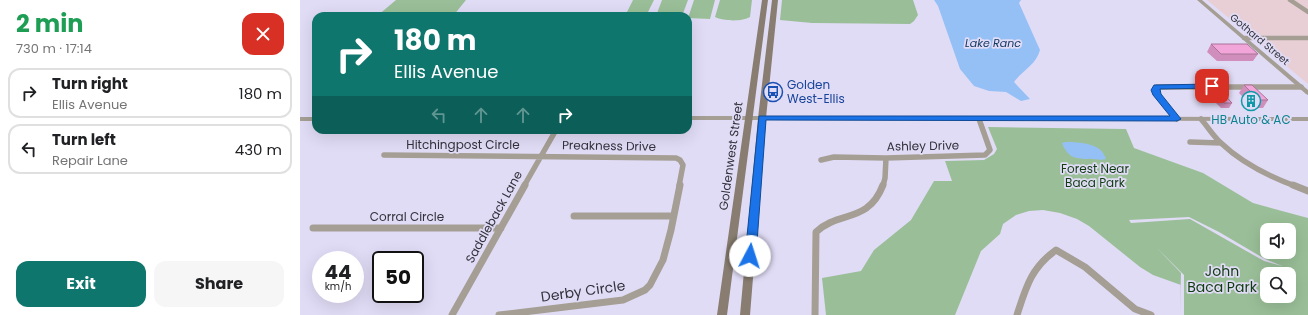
<!DOCTYPE html>
<html lang="en">
<head>
<meta charset="utf-8">
<style>
	body { margin:0; font-family:Poppins,sans-serif; background:#f6f6f6; color:#202124; height:100vh; display:flex; flex-direction:column; font-size:15px; white-space:nowrap }
	* { box-sizing:border-box; margin:0 }
	p { font-size:13px; color:#757577 }
	.icon { flex:none; width:22px; height:22px; fill:none; stroke:currentColor; stroke-width:2; stroke-linecap:round; stroke-linejoin:round }
	.map { position:relative; flex:1; overflow:hidden }
	.panel { display:flex; flex-direction:column; background:#fff; width:300px }
	.panel>* { flex:none }
	.banner { position:absolute; left:12px; top:12px; width:380px; height:122px; border-radius:12px; box-shadow:0 4px 16px #0002; background:#0f766e; color:#fff; overflow:hidden }
	.controls { position:absolute; left:960px; top:223px; display:grid; gap:8px }
	.controls a { display:grid; place-items:center; width:36px; height:36px; border-radius:8px; background:#fff; box-shadow:0 4px 16px #0002; font-size:20px }
	.speed { position:absolute; left:12px; top:251px; display:flex; gap:8px; font-size:20px; font-weight:700; text-align:center }
	.speed>* { display:grid; place-content:center; width:52px; height:52px; border-radius:50%; background:#fff; box-shadow:0 4px 16px #0002; line-height:1 }
	.speed small { font-size:10px; font-weight:400 }
	.speed .limit { border:2px solid #111; border-radius:6px; background:#fff; color:#111 }
	.pin { position:absolute; display:grid; place-items:center; width:34px; height:34px; color:#fff; margin:-17px; border-radius:8px; box-shadow:0 2px 6px #0006 }
	.me { position:absolute; width:44px; margin:-22px; rotate:5deg; stroke-linejoin:round; filter:drop-shadow(0 0 3px #0008) }
	.turn { display:flex; align-items:center; gap:14px; height:84px; padding:0 16px; font-size:18px }
	.turn .icon { width:52px; height:52px; stroke-width:2.5 }
	.turn b { display:block; font-size:28px; line-height:34px }
	.lanes { display:flex; align-items:center; height:38px; padding:0 16px; background:#0003; justify-content:center; gap:20px; direction:ltr }
	.lanes .off { opacity:.35 }
	.round { display:grid; place-items:center; flex:none; width:42px; height:42px; border-radius:12px; background:#f6f6f6 }
	.overview { display:flex; align-items:center; justify-content:space-between; height:68px; padding:0 16px }
	h1 { font-size:24px; font-weight:700; line-height:30px; color:#1e9e55 }
	.primary-button { display:flex; gap:8px; margin-top:auto; padding:8px 16px }
	.primary-button a { flex:1; height:46px; border-radius:12px; background:#0f766e; color:#fff; font-size:16px; font-weight:700; line-height:46px; text-align:center }
	.primary-button a+a { background:#f6f6f6; color:#202124 }
	ul { padding:0; list-style:none }
	li { display:flex; align-items:center; gap:12px; height:50px; margin:0 8px 6px; padding:0 8px; border:2px solid #e0e0e0; border-radius:12px }
	li div { flex:1 }
	li b { display:block; font-size:15px }
	li em { font-style:normal }
	main { display:flex; flex:1; min-height:0 }
	.map>svg:first-child { display:block }
	.industrial { fill:#e8cfd6 }
	.green { fill:#9abf98; fill-rule:evenodd }
	.water { fill:#95c0f6 }
	.lines { fill:none; stroke-linecap:round; stroke-linejoin:round }
	.minor-far2 { stroke:#a59e94; stroke-width:4.5 }
	.minor-far1 { stroke:#a59e94; stroke-width:5.5 }
	.minor { stroke:#a59e94; stroke-width:7 }
	.tertiary { fill:#a59e94; fill-rule:evenodd }
	.secondary { fill:#887d70; fill-rule:evenodd }
	.wall { fill:#cf8ebb }
	.building { fill:#f1a5d9; stroke:#a97498 }
	.route { fill:#1a73e8; stroke:#114b97 }
	.labels { text-anchor:middle; stroke-width:3.5; stroke-linejoin:round; paint-order:stroke }
	.far-street-label { font-size:10px; fill:#33313b; stroke:#e1dcf6 }
	.far-water-label { font-size:11px; font-style:italic; fill:#133862; stroke:#e1dcf6 }
	.transit-label { font-size:12px; fill:#164399; stroke:#e1dcf6; text-anchor:start }
	.culture-label { font-size:12px; fill:#0d838f; stroke:#e1dcf6 }
	.street-label { font-size:12px; fill:#33313b; stroke:#e1dcf6 }
	.park-label { font-size:12px; fill:#113c12; stroke:#e1dcf6 }
	.near-park-label { font-size:14px; fill:#113c12; stroke:#e1dcf6 }
	.near-street-label { font-size:14px; fill:#33313b; stroke:#e1dcf6 }
</style>
</head>
<body>
<main>
<section class="panel">
<div class="overview"><div><h1>2 min</h1><p>730 m · 17:14</p></div><a class="round" style="background:#d93025;color:#fff"><svg class="icon" aria-label="close" viewBox="0 0 24 24"><path d="M6 6l12 12M18 6L6 18"/></svg></a></div>
<ul>
<li><svg class="icon" aria-label="right" viewBox="0 0 24 24"><path d="M7 20v-9h11M14 6l5 5-5 5"/></svg><div><b>Turn right</b><p>Ellis Avenue</p></div><em>180 m</em></li>
<li><svg class="icon" aria-label="left" viewBox="0 0 24 24"><path d="M17 20v-9H6M10 6l-5 5 5 5"/></svg><div><b>Turn left</b><p>Repair Lane</p></div><em>430 m</em></li>
</ul>
<div class="primary-button"><a>Exit</a><a>Share</a></div>
</section>
<div class="map">
<svg width="1008" height="315" viewBox="0 0 1008 315">
	<rect width="100%" height="100%" fill="#e1dcf6"/>
	<path class="industrial" d="M907,0H1008V84Z"/>
	<path class="green" d="M96,0H166L153,16H77Z
		M333,0H354L346,16H325Z
		M362,0H388L382,16H356Z
		M394,0H415L410,19L388,18Z
		M420,0H452L450,17C442,22 423,21 415,17Z
		M482,0H613L618,15L614,21L610,24L512,23L480,20Z
		M688,127L826,129L834,148L903,173L953,203L1008,218V315H884V275L855,246L881,273L880,314L881,285L853,275L840,267L789,226L777,219L760,213L743,210L729,211L716,215L703,224L700,234L681,251L655,315H526L522,278L561,271L574,250L611,220L634,181H652L645,161L684,160L694,154L697,149ZM889,217L919,232L965,259L982,266L964,261L890,219L831,223L829,220ZM967,230H989V252H967ZM967,274H989V296H967Z"/>
	<path class="water" d="M634,0H721L719,3L740,50C736,65 723,70 714,82L730,99L721,101L706,92L689,91L674,86L660,69L638,6Z
		M766,142C779,142 802,143 806,159C799,161 794,158 787,159C774,159 767,156 762,143Z"/>
	<g class="lines">
		<path class="minor-far2" d="M990,0L1008,12
			M944,38H1008"/>
		<path class="minor-far1" d="M877,119L857,95L855,90L857,87H1001
			M901,119C908,127 913,136 921,143C942,163 968,176 995,186
			M890,142L921,143
			M84,155L376,158L380,160L383,165L379,186
			M521,160L534,157L586,158L685,155L690,150L679,119
			M224,186L256,130
			M583,186L585,178L586,158"/>
		<path class="minor" d="M993,185L1008,191
			M274,216H373
			M13,228H201
			M152,315L225,185
			M199,315L323,300L345,290L350,285L363,260L371,230L380,185
			M515,315L516,232C539,210 568,224 583,185
			M717,315C726,287 731,268 756,250L785,267L835,309L851,315"/>
		<path class="tertiary" d="M897,0H902L1008,90V95L1006,94Z
			M388,116L1008,117V121L388,120Z
			M0,117H16V121H0Z"/>
		<path class="secondary" d="M462,0H468L427,315H417Z
			M472,0H478L466,118L450,315H440L458,118Z"/>
	</g>
	<path class="wall" d="M911,44L958,54L953,61H917L907,52Z
		M944,85L968,100L963,108H954L939,93Z
		M911,89L932,103L929,108H921L908,95Z"/>
	<path class="building" d="M911,44H947L958,54H921Z
		M944,85H952L968,100H959Z
		M911,89H919L932,103H924Z"/>
	<path class="route" d="M912,84L914,85V88L860,89L861,94L881,119L877,121L466,120L456,256L454,259L450,260L447,259L445,256L459,116H870L853,95L851,90L854,85Z"/>
	<defs>
		<g id="bus-ring" transform="scale(1)"><circle r="9.5" fill="#e1dcf6" stroke="#1a4fb4" stroke-width="1.5"/><path d="M-5-6H5V4H4V6H2V4H-2V6H-4V4H-5ZM-3.5-4V0h7V-4ZM-3.5 1.2v1.5H-2V1.2ZM2 1.2v1.5H3.5V1.2Z" fill="#1a4fb4"/></g>
		<g id="building-ring" transform="scale(1)"><circle r="9.5" fill="#e1dcf6" stroke="#0f9aa8" stroke-width="1.5"/><path d="M-4-6H4V6H1V3H-1V6H-4ZM-2.5-4.3h1.7v1.8h-1.7ZM.8-4.3h1.7v1.8H.8ZM-2.5-1h1.7V.8h-1.7ZM.8-1h1.7V.8H.8Z" fill="#0f9aa8"/></g>
	</defs>
	<g fill-rule="evenodd">
		<use href="#bus-ring" x="473" y="92"/>
		<use href="#building-ring" x="951" y="101"/>
	</g>
	<g class="labels">
		<g class="far-street-label">
			<text transform="translate(960 39) rotate(40)" y="4">Gothard Street</text>
		</g>
		<g class="far-water-label">
			<text x="693" y="47">Lake Ranc</text>
		</g>
		<g class="transit-label">
			<text x="487" y="89">Golden<tspan x="487" dy="14">West-Ellis</tspan></text>
		</g>
		<g class="culture-label">
			<text x="951" y="124">HB Auto &amp; AC</text>
		</g>
		<g class="street-label">
			<text x="163" y="149">Hitchingpost Circle</text>
			<text transform="translate(309 146) rotate(1)" y="4">Preakness Drive</text>
			<text transform="translate(623 146) rotate(-1)" y="4">Ashley Drive</text>
			<text transform="translate(431 156) rotate(-82)" y="4">Goldenwest Street</text>
			<text x="107" y="221">Corral Circle</text>
			<text transform="translate(194 217) rotate(-61)" y="4">Saddleback Lane</text>
		</g>
		<g class="park-label">
			<text x="795" y="173">Forest Near<tspan x="795" dy="14">Baca Park</tspan></text>
		</g>
		<g class="near-park-label">
			<text x="922" y="276">John<tspan x="922" dy="16">Baca Park</tspan></text>
		</g>
		<g class="near-street-label">
			<text transform="translate(283 291) rotate(-8)" y="5">Derby Circle</text>
		</g>
	</g>
</svg>
<div class="controls">
<a><svg class="icon" aria-label="sound" viewBox="0 0 24 24"><path d="M4 9h4l5-4v14l-5-4H4zM17 9q2 3 0 6"/></svg></a>
<a><svg class="icon" aria-label="search" viewBox="0 0 24 24"><circle cx="10" cy="10" r="6"/><path d="M15 15l6 6"/></svg></a>
</div>
<div class="speed"><div>44<small>km/h</small></div><div class="limit">50</div></div>
<div class="pin" style="left:912px;top:86px;background:#d93025"><svg class="icon" aria-label="arrive" viewBox="0 0 24 24"><path d="M6 21V4h12l-3 4 3 4H6"/></svg></div>
<svg class="me" style="left:450px;top:256px" viewBox="-20 -20 40 40"><circle r="19" fill="#fff"/><path d="M0-13L10 11 0 6-10 11z" fill="#1a73e8"/></svg>
<div class="banner">
<div class="turn"><svg class="icon" aria-label="right" viewBox="0 0 24 24"><path d="M7 20v-9h11M14 6l5 5-5 5"/></svg><div><b>180 m</b>Ellis Avenue</div></div>
<div class="lanes"><svg class="icon off" aria-label="left" viewBox="0 0 24 24"><path d="M17 20v-9H6M10 6l-5 5 5 5"/></svg><svg class="icon off" aria-label="ahead" viewBox="0 0 24 24"><path d="M12 20V5M6 11l6-6 6 6"/></svg><svg class="icon off" aria-label="ahead" viewBox="0 0 24 24"><path d="M12 20V5M6 11l6-6 6 6"/></svg><svg class="icon" aria-label="right" viewBox="0 0 24 24"><path d="M7 20v-9h11M14 6l5 5-5 5"/></svg></div>
</div>
</div>
</main>
</body>
</html>
